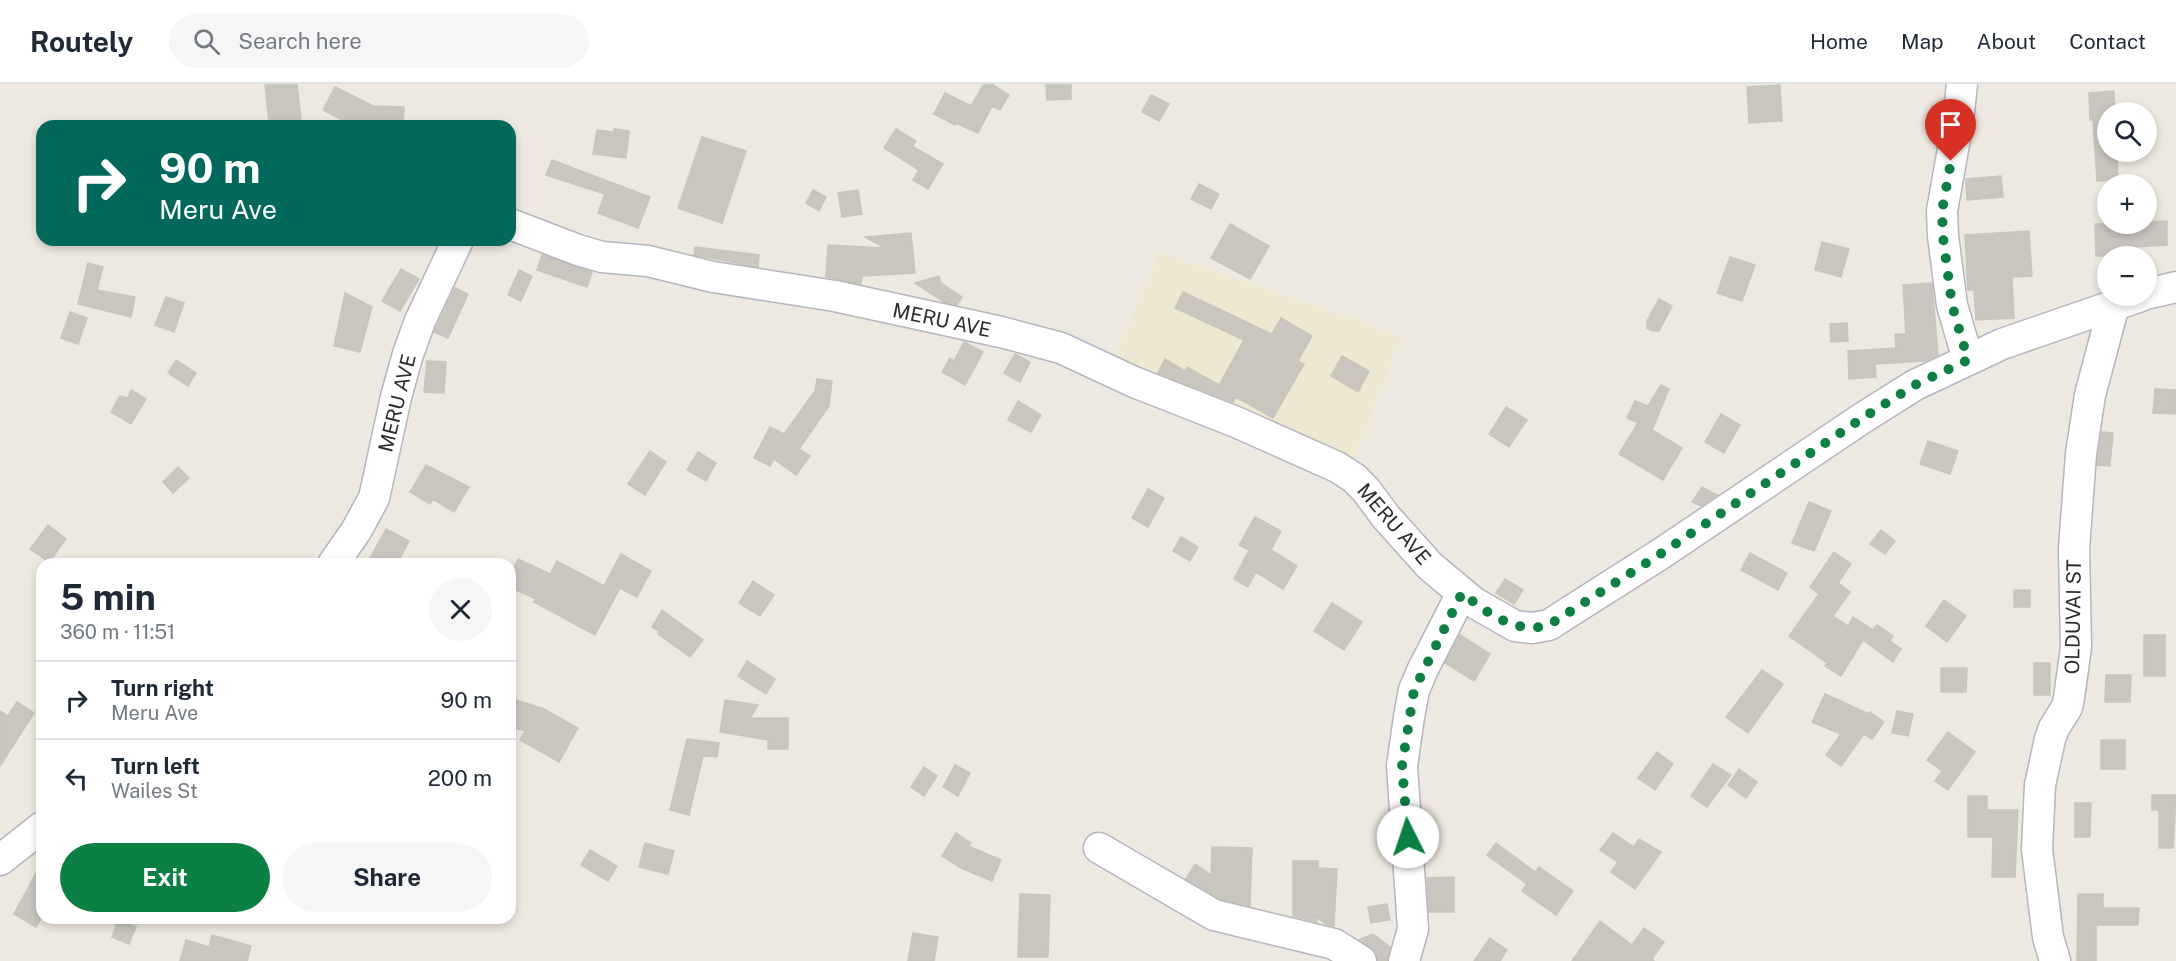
<!DOCTYPE html>
<html lang="en">
<head>
<meta charset="utf-8">
<style>
	body { margin:0; font-family:"Public Sans",sans-serif; background:#f6f6f7; color:#1f2937; height:100vh; display:flex; flex-direction:column; font-size:22px; white-space:nowrap }
	* { box-sizing:border-box; margin:0 }
	p { font-size:20px; color:#747a83 }
	.icon { flex:none; width:33px; height:33px; fill:none; stroke:currentColor; stroke-width:2; stroke-linecap:round; stroke-linejoin:round }
	.map { position:relative; flex:1; overflow:hidden }
	.sheet { position:absolute; left:36px; top:474px; width:480px; height:366px; display:flex; flex-direction:column; background:#fff; border-radius:18px; box-shadow:0 3px 9px #0003 }
	.sheet>* { flex:none }
	.guide { position:absolute; left:36px; top:36px; width:480px; height:126px; border-radius:18px; box-shadow:0 3px 9px #0003; background:#00695c; color:#fff; overflow:hidden }
	.tools { position:absolute; left:2097px; top:18px; display:grid; gap:12px }
	.tools a { display:grid; place-items:center; width:60px; height:60px; border-radius:50%; background:#fff; box-shadow:0 3px 9px #0003; font-size:30px }
	.pin { position:absolute; display:grid; place-items:center; width:51px; height:51px; color:#fff; margin:-62px -26px; border-radius:50% 50% 50% 0; rotate:-45deg; box-shadow:0 0 6px #0007 }
	.pin .icon { rotate:45deg }
	.me { position:absolute; width:66px; margin:-33px; rotate:356deg; stroke-linejoin:round; filter:drop-shadow(0 0 4px #0008) }
	.turn { display:flex; align-items:center; gap:21px; height:126px; padding:0 24px; font-size:27px }
	.turn .icon { width:78px; height:78px; stroke-width:2.5 }
	.turn b { display:block; font-size:42px; line-height:51px }
	.round { display:grid; place-items:center; flex:none; width:63px; height:63px; border-radius:32px; background:#f6f6f7 }
	.overview { display:flex; align-items:center; justify-content:space-between; height:102px; padding:0 24px }
	h1 { font-size:36px; font-weight:700; line-height:45px }
	.primary-button { display:flex; gap:12px; margin-top:auto; padding:12px 24px }
	.primary-button a { flex:1; height:69px; border-radius:36px; background:#0b8043; color:#fff; font-size:24px; font-weight:700; line-height:69px; text-align:center }
	.primary-button a+a { background:#f6f6f7; color:#1f2937 }
	ul { padding:0; list-style:none }
	li { display:flex; align-items:center; gap:18px; height:78px; padding:0 24px; border-top:2px solid #e0e1e3 }
	li div { flex:1 }
	li b { display:block; font-size:22px }
	li em { font-style:normal }
	header { display:flex; align-items:center; gap:36px; box-sizing:border-box; height:84px; padding:0 30px; background:#fff; border-bottom:2px solid #e0e1e3 }
	header strong { font-size:28px }
	nav { display:flex; gap:33px; margin-inline-start:auto; font-size:21px }
	.search { width:420px; height:54px; background:#f6f6f7; display:flex; align-items:center; gap:15px; box-sizing:border-box; padding:0 21px; border-radius:33px; color:#747a83; font-size:22px }
	.map>svg:first-child { display:block }
	.education { fill:#eee7d1 }
	.building { fill:#c9c6c0; stroke:#c9c5ba; stroke-width:1.5 }
	.lines { fill:none; stroke-linecap:round; stroke-linejoin:round }
	.minor-casing { stroke:#b4b5bf; stroke-width:33 }
	.minor { stroke:#fff; stroke-width:30 }
	.route { stroke:#0b8043; stroke-width:10; stroke-dasharray:0 18 }
	.labels { text-anchor:middle; stroke-width:6; stroke-linejoin:round; paint-order:stroke }
	.street-label { font-size:20px; fill:#2d2d2d; stroke:#fff }
</style>
</head>
<body>
<header>
<strong>Routely</strong>
<div class="search"><svg class="icon" aria-label="search" viewBox="0 0 24 24"><circle cx="10" cy="10" r="6"/><path d="M15 15l6 6"/></svg>Search here</div>
<nav><a>Home</a><a>Map</a><a>About</a><a>Contact</a></nav>
</header>
<div class="map">
<svg width="2176" height="877" viewBox="0 0 2176 877">
	<rect width="100%" height="100%" fill="#eee9e0"/>
	<path class="education" d="M1160,168L1402,252L1352,380L1113,276Z"/>
	<path class="building" d="M265,0H297L301,35L269,39Z
		M984,0H992L1009,11L1000,26L992,22L978,49L956,39L955,41L934,30L945,9L971,22Z
		M1046,0H1071V15L1047,16Z
		M1780,1L1782,37L1749,39L1747,3Z
		M335,3L373,22L404,23L403,39H364L362,42H354L323,26Z
		M2114,7L2115,28H2108V68H2117L2118,96L2097,97L2093,36H2090L2089,9Z
		M1151,11L1169,20L1159,37L1142,28Z
		M614,45L629,47L626,74L593,70L597,46L614,48Z
		M896,45L916,57L912,62L943,80L928,105L913,96L919,86L884,64Z
		M702,53L746,67L722,139L678,124Z
		M552,76L650,113L638,144L598,129L605,110L546,91Z
		M2001,92L2003,113L1967,116L1966,95Z
		M1199,100L1219,110L1211,125L1191,115Z
		M813,106L826,113L819,127L806,119Z
		M858,106L862,130L842,133L838,109Z
		M2167,137V161L2133,163V172H2096L2095,140H2146V138Z
		M1230,140L1269,162L1250,195L1211,174Z
		M2029,147L2032,192L2012,193L2014,234L1976,236L1974,206H1968L1965,151Z
		M911,149L915,189L862,192L861,200L826,193L828,161L885,164L865,153Z
		M1822,158L1849,165L1841,193L1815,186Z
		M695,163L759,171L758,183L694,171Z
		M542,171L592,188L587,203L537,186Z
		M1730,173L1755,181L1742,217L1717,209Z
		M88,179L103,183L97,206L135,213L131,233L78,220Z
		M401,185L419,195L400,227L382,217Z
		M519,186L532,192L521,217L508,211Z
		M939,192L941,199L962,213L957,221L944,218L915,199Z
		M1932,199L1938,271L1925,277L1875,280L1876,293L1849,295L1848,267L1896,264L1895,250H1906L1903,201Z
		M455,204L468,210L448,254L434,248Z
		M1183,208L1272,250L1281,234L1312,252L1298,277L1304,280L1273,334L1236,313L1233,318L1158,289L1165,275L1185,287L1187,283L1219,301L1244,256L1175,224Z
		M345,209L372,223L360,268L334,262Z
		M166,213L184,219L174,248L155,241Z
		M1659,215L1672,222L1659,247H1653L1647,244V237Z
		M70,228L87,234L78,260L61,254Z
		M1847,239L1848,257L1831,258L1830,240Z
		M964,258L983,268L965,301L942,288L950,274L954,277Z
		M1015,270L1030,278L1020,298L1004,289Z
		M1342,272L1369,287L1358,308L1331,292Z
		M176,276L196,289L188,302L168,289Z
		M427,277L446,278L444,309L424,308Z
		M817,295L832,297L829,322L799,365L810,372L796,391L774,375L770,382L754,374L770,343L784,350L815,307Z
		M1661,301L1669,305L1652,346L1682,364L1663,396L1619,370L1638,339L1627,334L1635,317L1648,322Z
		M2155,305L2176,306V330L2153,329Z
		M131,306L146,315L131,340L111,328L120,312L128,314Z
		M1018,317L1041,331L1031,348L1008,336Z
		M1506,323L1527,336L1509,363L1489,350Z
		M1721,330L1740,341L1724,369L1705,358Z
		M2102,348L2113,349L2110,382L2097,381Z
		M1928,357L1958,367L1950,390L1920,380Z
		M650,367L666,378L645,411L628,400Z
		M698,368L716,379L706,397L687,386Z
		M426,381L469,403L454,428L433,415L430,420L410,408Z
		M178,383L189,394L173,409L163,398Z
		M1702,403L1717,411L1701,422L1692,418Z
		M1148,405L1164,414L1148,443L1132,434Z
		M1809,418L1831,427L1814,467L1792,459Z
		M1255,433L1281,447L1271,466L1297,482L1283,505L1256,488L1248,503L1234,495L1249,466L1239,461Z
		M48,441L66,455L49,478L30,465Z
		M386,445L409,457L397,480H367Z
		M1881,446L1895,457L1885,470L1870,460Z
		M1181,453L1198,463L1190,477L1173,467Z
		M1834,468L1851,480L1838,499L1850,508L1833,532L1848,542L1853,533L1873,546L1877,541L1893,552L1890,557L1901,565L1893,578L1863,556L1841,592L1825,582L1827,579L1789,552L1819,510L1810,503Z
		M1750,469L1787,489L1778,506L1741,486Z
		M621,470L651,487L637,513L620,504L595,551L534,518L536,515L510,503V492L518,475L550,490L557,477L604,502Z
		M1505,495L1523,506L1514,520L1496,509Z
		M753,497L774,511L760,532L739,519Z
		M2014,506H2030V523H2014Z
		M1944,516L1966,532L1947,558L1926,542Z
		M1332,519L1362,538L1344,566L1314,547Z
		M662,526L703,556L690,573L658,550L660,548L652,543Z
		M1460,551L1490,570L1474,597L1445,579Z
		M2144,551H2165V592H2144Z
		M747,577L775,595L766,610L738,592Z
		M2034,579H2050V611H2034Z
		M1941,584H1967L1966,608H1941Z
		M1762,586L1783,600L1748,649L1726,633Z
		M2106,591H2131L2130,618H2105Z
		M1825,610L1869,630L1870,628L1884,638L1872,655L1864,650L1841,682L1826,671L1841,650L1812,638Z
		M510,614L544,625L578,644L559,678L520,656L525,647L510,643Z
		M725,616L758,621L750,634H788V665H768V656L720,648Z
		M17,618L34,629L0,682V627L8,632Z
		M1897,627L1913,630L1908,652L1892,649Z
		M1948,648L1975,668L1948,706L1935,697L1942,687L1927,676Z
		M687,655L719,659L717,673L703,672L689,731L670,726Z
		M2101,656H2125V685H2101Z
		M1657,668L1673,680L1655,706L1638,694Z
		M1713,680L1731,691L1707,723L1691,712Z
		M955,681L970,689L958,712L943,703Z
		M924,683L937,692L924,712L911,703Z
		M1739,685L1757,698L1746,714L1728,701Z
		M2152,711H2176L2173,764H2159V726H2152Z
		M1968,712H1987V726H2018L2015,793H1992L1993,753H1968Z
		M2075,719H2091L2090,753H2075Z
		M956,749L971,759L968,762L1001,776L992,797L961,784L942,772Z
		M1613,749L1634,763L1639,755L1661,768L1635,805L1611,788L1618,778L1600,766Z
		M645,759L674,767L668,790L639,783Z
		M1496,759L1535,788L1539,783L1573,807L1556,831L1522,807L1527,800L1487,771Z
		M1212,763L1252,764L1250,822L1221,815L1186,795L1195,780L1211,791Z
		M590,766L617,782L608,797L581,781Z
		M1293,777H1318V784L1337,785L1334,842L1326,840L1314,832L1317,838L1293,832Z
		M42,778V833L36,843L14,830Z
		M1454,793V828H1429L1427,794Z
		M1020,810L1050,811L1048,873H1018Z
		M2078,810H2103V824H2139L2138,841H2096V877H2077Z
		M1387,820L1390,836L1371,839L1368,823Z
		M118,836L136,843L129,860L112,853Z
		M1600,837L1632,861L1644,844L1664,858L1652,875L1654,877H1572Z
		M913,849L938,853L934,877H908Z
		M1373,850L1390,863L1387,877H1378L1376,868L1359,856Z
		M212,851L251,862L247,877H180L186,856L209,863Z
		M1490,854L1507,866L1500,877H1474Z"/>
	<g class="lines">
		<g class="minor-casing">
			<path id="minor" d="M1962,0L1958,37L1942,127L1943,152L1952,221L1968,276
				M510,140L578,166L602,173L648,177L713,193L835,212L1001,248L1061,264L1134,298L1236,338L1337,383L1354,394L1366,406L1386,433L1430,482L1473,518L1515,542L1532,544L1549,541L1566,530L1662,469L1861,335L1915,301L2002,260L2141,212
				M2146,210L2176,203
				M333,480L356,447L374,414L396,313L408,270L420,237L458,156
				M1099,764L1214,831L1334,860L1361,877
				M0,776L42,743
				M1404,877L1413,845L1402,682L1409,633L1414,606L1423,585L1462,509
				M2055,877L2048,853L2037,765L2040,701L2050,655L2054,644L2067,623L2069,614L2076,563L2074,465L2081,370L2090,311L2114,221"/>
		</g>
		<use href="#minor" class="minor"/>
	</g>
	<g class="lines">
		<path class="route" d="M1408,753L1402,682L1414,606L1462,509C1487,529 1516,551 1549,541L1662,469L1861,335L1915,301L1968,276L1952,221L1943,153L1942,127L1951,77"/>
	</g>
	<g class="labels">
		<g class="street-label">
			<text transform="translate(942 236) rotate(12)" y="7">MERU AVE</text>
			<text transform="translate(397 319) rotate(-76)" y="7">MERU AVE</text>
			<text transform="translate(1394 440) rotate(49)" y="7">MERU AVE</text>
			<text transform="translate(2073 533) rotate(-89)" y="7">OLDUVAI ST</text>
		</g>
	</g>
</svg>
<div class="tools">
<a><svg class="icon" aria-label="search" viewBox="0 0 24 24"><circle cx="10" cy="10" r="6"/><path d="M15 15l6 6"/></svg></a>
<a>+</a>
<a>−</a>
</div>
<div class="pin" style="left:1951px;top:77px;background:#d93025"><svg class="icon" aria-label="arrive" viewBox="0 0 24 24"><path d="M6 21V4h12l-3 4 3 4H6"/></svg></div>
<svg class="me" style="left:1408px;top:753px" viewBox="-20 -20 40 40"><circle r="19" fill="#fff"/><path d="M0-13L10 11 0 6-10 11z" fill="#0b8043"/></svg>
<div class="guide">
<div class="turn"><svg class="icon" aria-label="right" viewBox="0 0 24 24"><path d="M7 20v-9h11M14 6l5 5-5 5"/></svg><div><b>90 m</b>Meru Ave</div></div>
</div>
<section class="sheet">
<div class="overview"><div><h1>5 min</h1><p>360 m · 11:51</p></div><a class="round"><svg class="icon" aria-label="close" viewBox="0 0 24 24"><path d="M6 6l12 12M18 6L6 18"/></svg></a></div>
<ul>
<li><svg class="icon" aria-label="right" viewBox="0 0 24 24"><path d="M7 20v-9h11M14 6l5 5-5 5"/></svg><div><b>Turn right</b><p>Meru Ave</p></div><em>90 m</em></li>
<li><svg class="icon" aria-label="left" viewBox="0 0 24 24"><path d="M17 20v-9H6M10 6l-5 5 5 5"/></svg><div><b>Turn left</b><p>Wailes St</p></div><em>200 m</em></li>
</ul>
<div class="primary-button"><a>Exit</a><a>Share</a></div>
</section>
</div>
</body>
</html>
